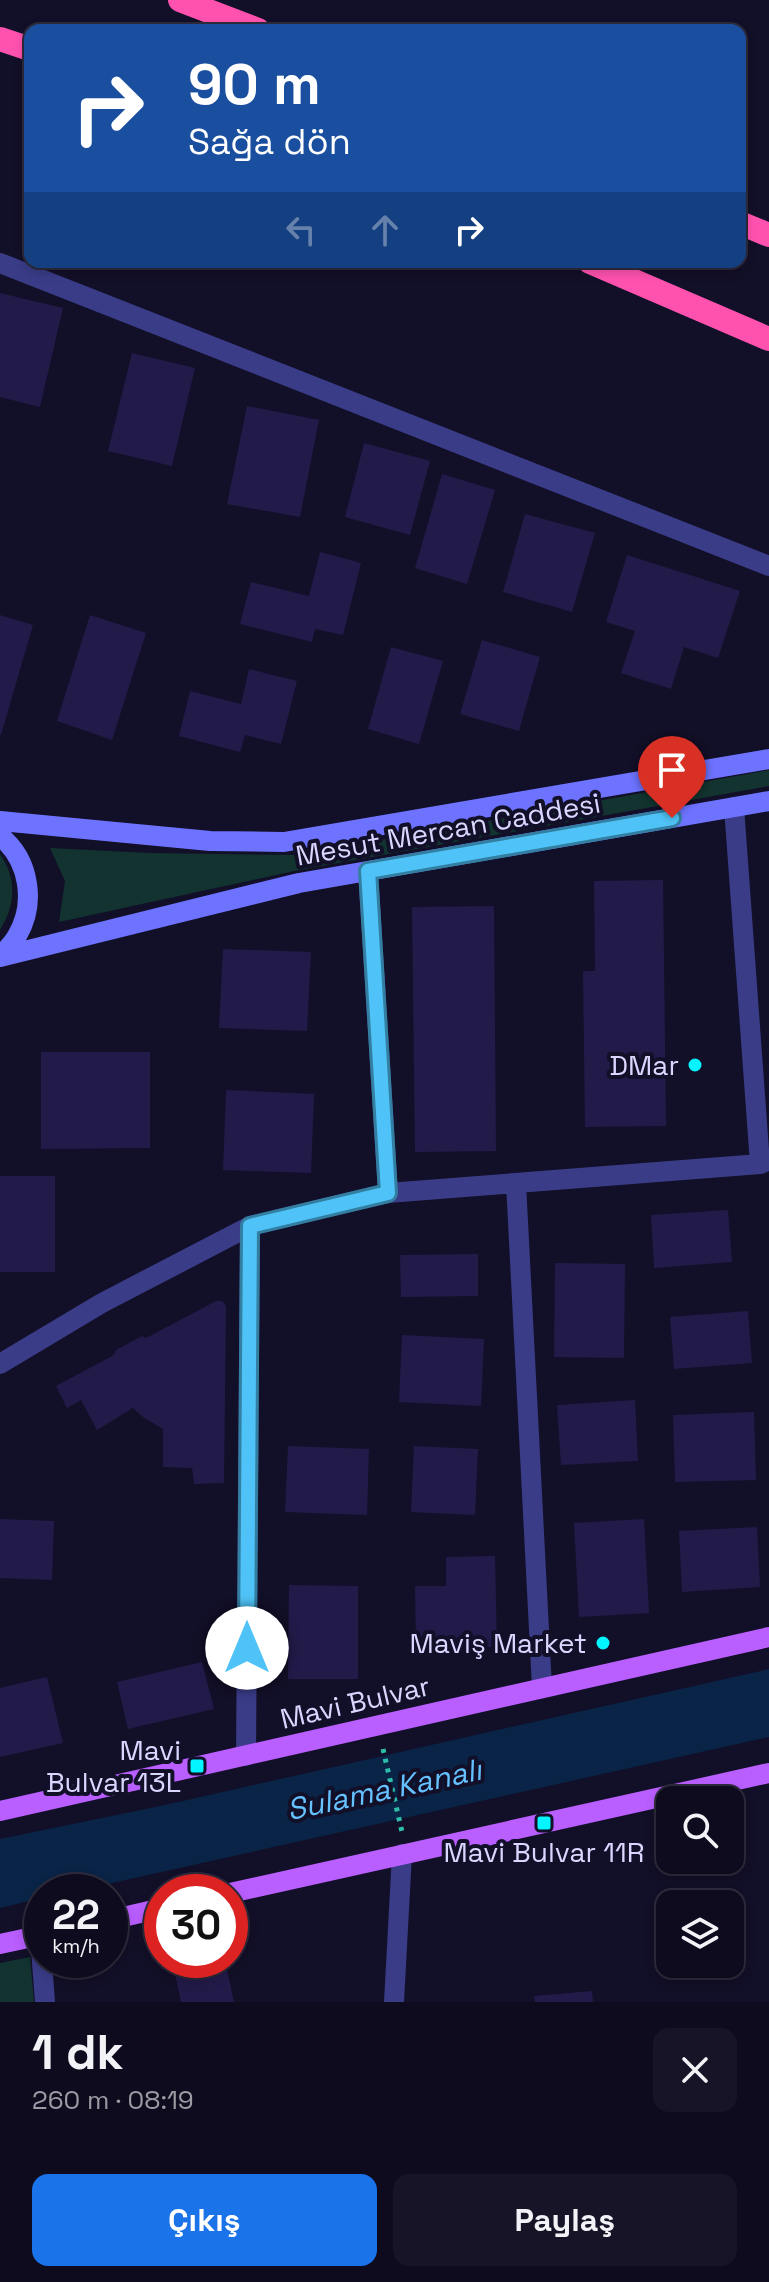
<!DOCTYPE html>
<html lang="tr">
<head>
<meta charset="utf-8">
<style>
	body { margin:0; font-family:"Space Grotesk",sans-serif; background:#171427; color:#f1f3f6; height:100vh; display:flex; flex-direction:column; font-size:30px; white-space:nowrap }
	* { box-sizing:border-box; margin:0 }
	p { font-size:26px; color:#9b9ba4 }
	.icon { flex:none; width:44px; height:44px; fill:none; stroke:currentColor; stroke-width:2; stroke-linecap:round; stroke-linejoin:round }
	.map { position:relative; height:2002px; overflow:hidden }
	.drawer { display:flex; flex-direction:column; background:#0e0b1e; flex:1 }
	.drawer>* { flex:none }
	.guide { position:absolute; left:24px; top:24px; width:722px; height:244px; border-radius:16px; box-shadow:0 4px 12px #0003,0 0 0 2px #2e2b3c; background:#1a4fa0; color:#fff; overflow:hidden }
	.buttons { position:absolute; left:656px; top:1786px; display:grid; gap:16px }
	.buttons a { display:grid; place-items:center; width:88px; height:88px; border-radius:16px; background:#0e0b1e; box-shadow:0 4px 12px #0003,0 0 0 2px #2e2b3c; font-size:40px }
	.speed { position:absolute; left:24px; top:1874px; display:flex; gap:16px; font-size:40px; font-weight:700; text-align:center }
	.speed>* { display:grid; place-content:center; width:104px; height:104px; border-radius:50%; background:#0e0b1e; box-shadow:0 4px 12px #0003,0 0 0 2px #2e2b3c; line-height:1 }
	.speed small { font-size:20px; font-weight:400 }
	.speed .limit { border:12px solid #d22; background:#fff; color:#111 }
	.pin { position:absolute; display:grid; place-items:center; width:68px; height:68px; color:#fff; margin:-82px -34px; border-radius:50% 50% 50% 0; rotate:-45deg; box-shadow:0 0 8px #0007 }
	.pin .icon { rotate:45deg }
	.me { position:absolute; width:88px; margin:-44px; rotate:0deg; stroke-linejoin:round; filter:drop-shadow(0 0 6px #0008) }
	.turn { display:flex; align-items:center; gap:28px; height:168px; padding:0 32px; font-size:36px }
	.turn .icon { width:104px; height:104px; stroke-width:2.5 }
	.turn b { display:block; font-size:56px; line-height:68px }
	.lanes { display:flex; align-items:center; height:76px; padding:0 32px; background:#0003; justify-content:center; gap:40px; direction:ltr }
	.lanes .off { opacity:.35 }
	.round { display:grid; place-items:center; flex:none; width:84px; height:84px; border-radius:16px; background:#171427 }
	.summary { display:flex; align-items:center; justify-content:space-between; height:136px; padding:0 32px }
	h1 { font-size:48px; font-weight:800; line-height:60px }
	.action { display:flex; gap:16px; margin-top:auto; padding:16px 32px }
	.action a { flex:1; height:92px; border-radius:16px; background:#1a73e8; color:#fff; font-size:32px; font-weight:800; line-height:92px; text-align:center }
	.action a+a { background:#171427; color:#f1f3f6 }
	.map>svg:first-child { display:block }
	.green { fill:#12332f }
	.water { fill:#0a2447 }
	.building { fill:#221b4a }
	.lines { fill:none; stroke-linecap:round; stroke-linejoin:round }
	.path { stroke:#2ebcab; stroke-width:5; stroke-dasharray:4 6; stroke-linecap:butt }
	.street { stroke:#3a3c88; stroke-width:20 }
	.secondary { stroke:#6e73ff; stroke-width:20 }
	.primary { stroke:#b95eff; stroke-width:20 }
	.highway { stroke:#ff52af; stroke-width:24 }
	.route-casing { stroke:#337fa1; stroke-width:20 }
	.route { stroke:#4fc3f7; stroke-width:14 }
	.poi-dot { fill:#03f5ff; stroke:#120f28; stroke-width:3 }
	.labels { text-anchor:middle; stroke-width:8; stroke-linejoin:round; paint-order:stroke }
	.street-label { font-size:28px; fill:#d9d7ff; stroke:#120f28 }
	.poi-label { font-size:28px; fill:#d9d7ff; stroke:#120f28; text-anchor:end }
	.water-label { font-size:30px; font-style:italic; fill:#65c1ff; stroke:#120f28 }
</style>
</head>
<body>
<div class="map">
<svg width="769" height="2002" viewBox="0 0 769 2002">
	<rect width="100%" height="100%" fill="#120f28"/>
	<path class="green" d="M769,770V786L299,870L59,922L65,881L50,848L150,853L297,855Z
		M0,854C17,879 16,904 0,930Z
		M30,1957L34,2002H0V1963Z"/>
	<path class="water" d="M769,1669V1737L71,1892H42V1898L0,1908V1839L165,1805Z"/>
	<path class="building" d="M0,293L63,308L40,407L0,397Z
		M132,353L195,368L172,466L108,451Z
		M247,406L319,420L300,517L227,504Z
		M364,443L430,461L410,535L345,517Z
		M442,474L495,490L467,584L415,568Z
		M525,514L595,533L572,612L503,592Z
		M320,552L361,563L343,635L315,629L312,642L240,624L251,582L309,596Z
		M627,555L740,591L718,658L684,647L671,689L621,673L635,631L606,622Z
		M0,615L33,625L1,735H0Z
		M90,615L146,633L112,740L57,721Z
		M482,640L540,657L519,731L460,714Z
		M391,647L443,661L419,744L368,729Z
		M249,669L297,681L281,744L245,735L240,752L179,736L190,691L241,704Z
		M663,880L666,1126L585,1127L583,971H595L594,881Z
		M494,906L496,1151L415,1152L412,907Z
		M223,949L311,952L307,1031L219,1028Z
		M41,1052H150V1148L41,1149Z
		M226,1090L314,1094L311,1173L223,1170Z
		M0,1176H55V1272H0Z
		M728,1210L732,1262L654,1268L651,1215Z
		M478,1254V1296L401,1297L400,1255Z
		M555,1263L625,1264L624,1358L554,1357Z
		M216,1301H222L226,1306L224,1483L194,1484L192,1468L163,1467V1429L143,1417L133,1408L97,1430L81,1400L67,1408L56,1386L114,1355L116,1350L142,1336L146,1338Z
		M748,1311L752,1363L674,1369L670,1317Z
		M402,1335L484,1339L481,1406L399,1402Z
		M635,1400L638,1461L561,1465L557,1405Z
		M754,1412L756,1480L675,1482L673,1415Z
		M288,1446L369,1449L367,1515L285,1512Z
		M414,1446L478,1449L475,1515L411,1512Z
		M0,1519L54,1521L52,1580L0,1578Z
		M644,1519L649,1613L579,1617L574,1523Z
		M757,1527L760,1587L682,1592L679,1531Z
		M495,1556L497,1647L416,1648L415,1586H446V1557Z
		M289,1585L358,1586V1679H288Z
		M202,1662L214,1709L128,1729L117,1682Z
		M47,1677L63,1743L0,1757V1688Z
		M172,1960H225L234,2002H181Z
		M592,1991L593,2002H535L534,1996Z"/>
	<g class="lines">
		<path class="path" d="M383,1749L402,1832"/>
		<path class="street" d="M0,263L769,566
			M734,807L760,1164
			M368,871L388,1193
			M516,1183L542,1688
			M0,1364L102,1303L250,1226L388,1193L760,1164L769,1160
			M246,1756L250,1226
			M40,1936L45,2002
			M394,2002L402,1854"/>
		<path class="secondary" d="M0,821L210,841L284,842L769,759
			M0,836C30,860 36,904 17,936C13,944 6,950 0,956
			M0,957L299,883L769,801"/>
		<path class="primary" d="M0,1811L769,1637
			M230,1893L769,1773
			M110,1920L162,1908
			M0,1944L42,1935"/>
		<path class="highway" d="M180,0L258,30
			M0,39L30,49
			M740,223L769,235
			M590,262L769,339"/>
	</g>
	<g class="lines">
		<g class="route-casing">
			<path id="route" d="M247,1648L250,1226L388,1193L368,871L672,818"/>
		</g>
		<use href="#route" class="route"/>
	</g>
	<g class="poi-dot">
		<circle cx="695" cy="1065" r="8"/>
		<circle cx="603" cy="1643" r="8"/>
		<rect x="189" y="1758" width="16" height="16" rx="4"/>
		<rect x="536" y="1815" width="16" height="16" rx="4"/>
	</g>
	<g class="labels">
		<g class="street-label">
			<text transform="translate(448 829) rotate(-10)" y="10">Mesut Mercan Caddesi</text>
			<text transform="translate(355 1702) rotate(-13)" y="10">Mavi Bulvar</text>
		</g>
		<g class="poi-label">
			<text x="679" y="1075">DMar</text>
			<text x="587" y="1653">Maviş Market</text>
			<text x="181" y="1760">Mavi<tspan x="181" dy="32">Bulvar 13L</tspan></text>
			<text x="544" y="1862" text-anchor="middle">Mavi Bulvar 11R</text>
		</g>
		<g class="water-label">
			<text transform="translate(384 1790) rotate(-12)" y="10">Sulama Kanalı</text>
		</g>
	</g>
</svg>
<div class="buttons">
<a><svg class="icon" aria-label="search" viewBox="0 0 24 24"><circle cx="10" cy="10" r="6"/><path d="M15 15l6 6"/></svg></a>
<a><svg class="icon" aria-label="layers" viewBox="0 0 24 24"><path d="M12 4l9 5-9 5-9-5zM3 14l9 5 9-5"/></svg></a>
</div>
<div class="speed"><div>22<small>km/h</small></div><div class="limit">30</div></div>
<div class="pin" style="left:672px;top:818px;background:#d93025"><svg class="icon" aria-label="arrive" viewBox="0 0 24 24"><path d="M6 21V4h12l-3 4 3 4H6"/></svg></div>
<svg class="me" style="left:247px;top:1648px" viewBox="-20 -20 40 40"><circle r="19" fill="#fff"/><path d="M0-13L10 11 0 6-10 11z" fill="#4fc3f7"/></svg>
<div class="guide">
<div class="turn"><svg class="icon" aria-label="right" viewBox="0 0 24 24"><path d="M7 20v-9h11M14 6l5 5-5 5"/></svg><div><b>90 m</b>Sağa dön</div></div>
<div class="lanes"><svg class="icon off" aria-label="left" viewBox="0 0 24 24"><path d="M17 20v-9H6M10 6l-5 5 5 5"/></svg><svg class="icon off" aria-label="ahead" viewBox="0 0 24 24"><path d="M12 20V5M6 11l6-6 6 6"/></svg><svg class="icon" aria-label="right" viewBox="0 0 24 24"><path d="M7 20v-9h11M14 6l5 5-5 5"/></svg></div>
</div>
</div>
<section class="drawer">
<div class="summary"><div><h1>1 dk</h1><p>260 m · 08:19</p></div><a class="round"><svg class="icon" aria-label="close" viewBox="0 0 24 24"><path d="M6 6l12 12M18 6L6 18"/></svg></a></div>
<div class="action"><a>Çıkış</a><a>Paylaş</a></div>
</section>
</body>
</html>
